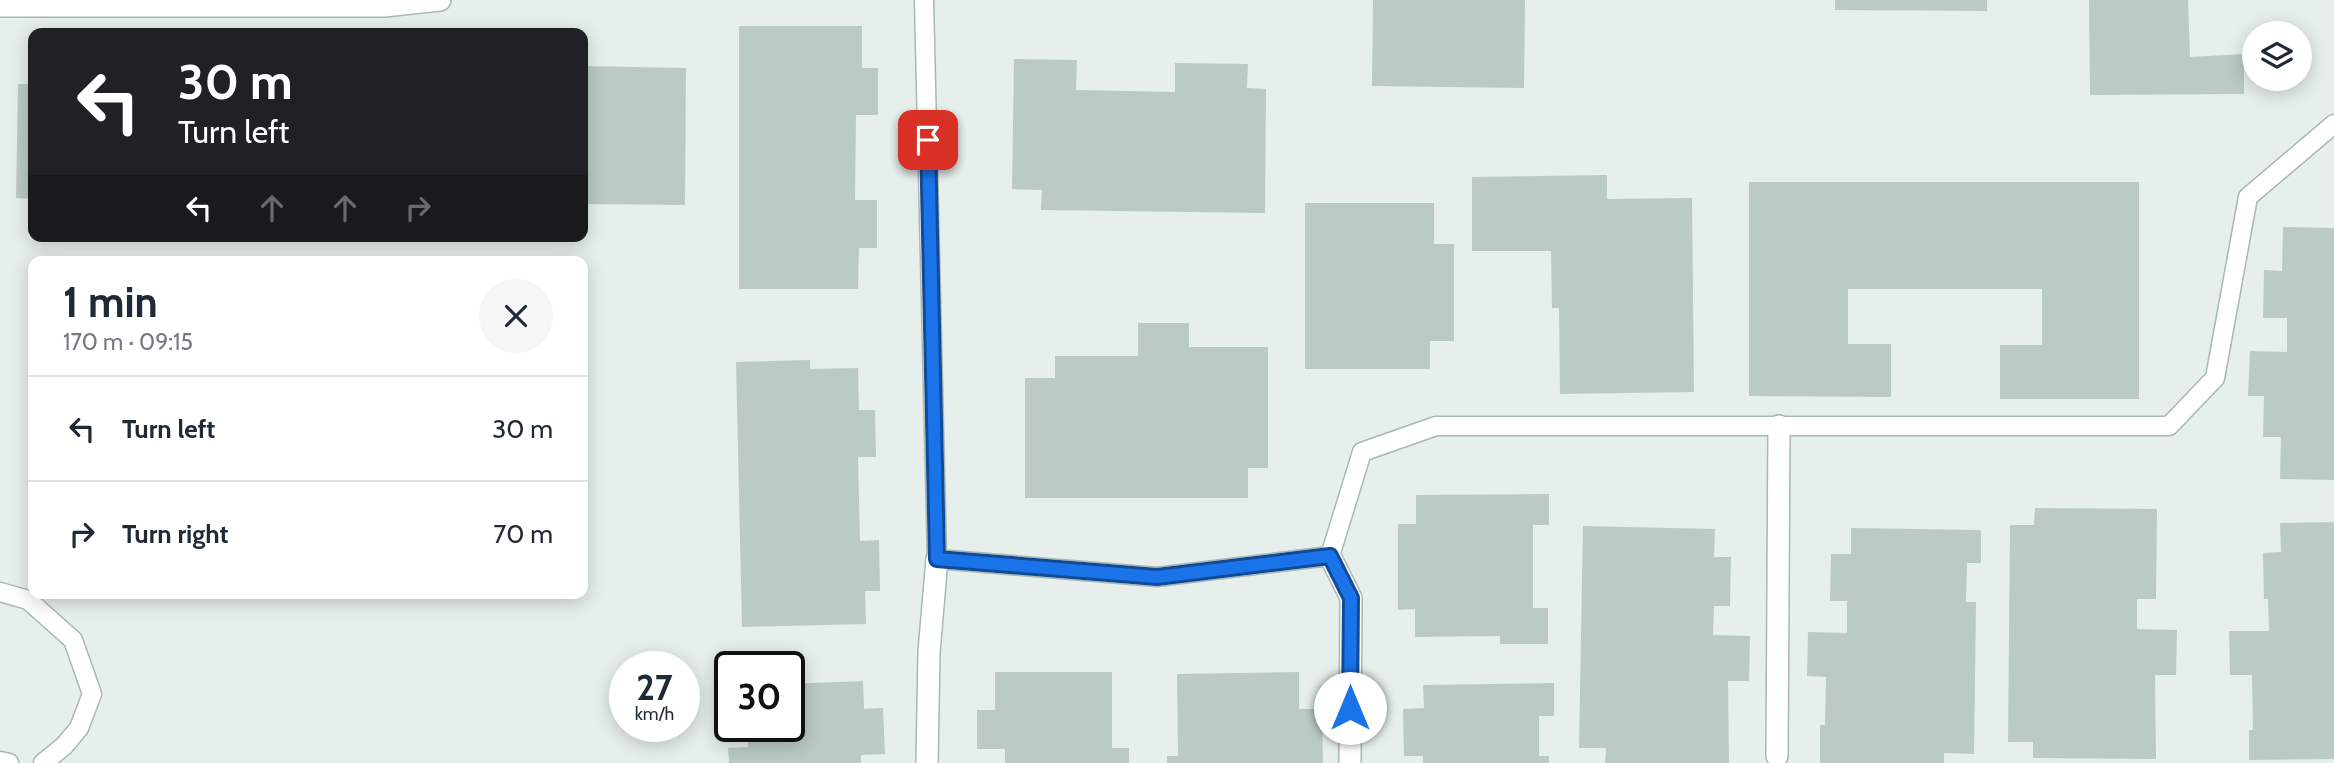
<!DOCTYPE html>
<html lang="en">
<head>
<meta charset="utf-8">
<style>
	body { margin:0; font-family:Cabin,sans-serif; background:#f6f6f7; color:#1f2937; height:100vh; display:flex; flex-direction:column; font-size:26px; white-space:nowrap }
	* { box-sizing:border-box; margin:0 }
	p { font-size:23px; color:#747a83 }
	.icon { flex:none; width:38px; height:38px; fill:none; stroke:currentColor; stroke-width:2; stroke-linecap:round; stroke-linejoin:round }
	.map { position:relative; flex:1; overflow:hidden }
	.side { position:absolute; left:28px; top:256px; width:560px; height:343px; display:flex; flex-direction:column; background:#fff; border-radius:14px; box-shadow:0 4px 18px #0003 }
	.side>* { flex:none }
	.banner { position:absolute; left:28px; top:28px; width:560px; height:214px; border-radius:14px; box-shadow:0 4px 18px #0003; background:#202124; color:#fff; overflow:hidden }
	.buttons { position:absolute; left:2242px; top:21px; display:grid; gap:14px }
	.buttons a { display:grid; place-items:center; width:70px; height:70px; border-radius:50%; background:#fff; box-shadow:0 4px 18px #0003; font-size:35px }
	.speed { position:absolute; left:609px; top:651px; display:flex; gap:14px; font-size:35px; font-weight:700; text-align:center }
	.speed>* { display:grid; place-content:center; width:91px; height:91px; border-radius:50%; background:#fff; box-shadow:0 4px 18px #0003; line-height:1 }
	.speed small { font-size:18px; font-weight:400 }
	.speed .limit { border:4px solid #111; border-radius:10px; background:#fff; color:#111 }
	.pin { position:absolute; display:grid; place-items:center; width:60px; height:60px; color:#fff; margin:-30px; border-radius:14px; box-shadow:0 4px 10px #0006 }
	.me { position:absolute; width:77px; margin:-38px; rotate:0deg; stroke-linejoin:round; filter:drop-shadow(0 0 5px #0008) }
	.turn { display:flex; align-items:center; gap:24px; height:147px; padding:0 35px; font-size:32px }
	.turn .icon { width:91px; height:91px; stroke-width:2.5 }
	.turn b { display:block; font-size:49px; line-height:60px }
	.lanes { display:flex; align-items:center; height:66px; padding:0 35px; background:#0003; justify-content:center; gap:35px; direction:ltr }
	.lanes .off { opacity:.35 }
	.round { display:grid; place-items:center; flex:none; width:74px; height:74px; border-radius:37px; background:#f6f6f7 }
	.head { display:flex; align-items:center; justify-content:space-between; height:119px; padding:0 35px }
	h1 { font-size:42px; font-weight:700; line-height:52px }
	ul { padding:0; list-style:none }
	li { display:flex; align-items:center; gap:21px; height:105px; padding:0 35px; border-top:2px solid #e0e1e3 }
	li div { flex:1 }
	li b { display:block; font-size:26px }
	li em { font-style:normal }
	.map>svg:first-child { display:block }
	.building { fill:#bbcac4 }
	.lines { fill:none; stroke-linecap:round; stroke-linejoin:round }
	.service-casing { stroke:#a8b8b2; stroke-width:21 }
	.minor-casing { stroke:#a8b8b2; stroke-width:24 }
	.service { stroke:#fff; stroke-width:18 }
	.minor { stroke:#fff; stroke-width:21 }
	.route-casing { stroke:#114b97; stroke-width:18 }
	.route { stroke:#1a73e8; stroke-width:12 }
</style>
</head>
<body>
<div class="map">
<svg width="2334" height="763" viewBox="0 0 2334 763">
	<rect width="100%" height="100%" fill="#e6efeb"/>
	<path class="building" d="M1373,0H1525L1524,88L1372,86Z
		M1835,0H1987V11L1835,10Z
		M2089,0H2188L2190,57L2244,54V94L2090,95Z
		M739,26H862V68H878V115H856L855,200H877V248H859L858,289H739Z
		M1014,59L1077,60L1076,90L1175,92V63L1248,64L1247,88L1266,89L1265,213L1041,210L1042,190L1012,189Z
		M583,66L686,68L685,205L583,204Z
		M18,84H33V199L16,198Z
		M1607,175V199L1692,198L1694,392L1560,394L1559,308H1552L1551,251H1472V177Z
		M1749,182H2139V399H2000V345H2042V289H1848V344H1891V397L1749,396Z
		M1305,203H1434V244H1454V341H1430V369H1305Z
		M2283,227L2334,228V480L2280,479L2281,437H2263L2264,396H2248L2250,351L2287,352V318H2263L2264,270L2282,271Z
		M1138,323H1189V347H1268V468H1248V498H1025V378H1055V356H1138Z
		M810,360V369L858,368L859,410H875L876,457H858L860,541L879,540L880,591H865L866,624L742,627L736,362Z
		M1549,494V525H1533V608H1548V644H1500V636L1415,637V609L1398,610V524H1416V495Z
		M2035,508L2157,509L2156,599H2137V629L2177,630L2176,675H2155L2156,759L2033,758V742H2008L2010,525H2034Z
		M2334,522V759L2249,760V730H2253L2252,675H2230L2229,631H2269L2268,599H2264L2263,553L2281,552L2280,523Z
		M1583,526L1715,529L1714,557H1731L1730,606H1714L1713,635L1750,636L1749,681H1728L1729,763H1605L1606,748H1579Z
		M1851,528L1981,530V563H1967L1966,602H1976L1974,754L1944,753V763H1820V725H1825L1826,677L1807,676L1808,632L1847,633V601H1830L1831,554H1851Z
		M995,672H1112V748H1129V763H1005V749H977V710H995Z
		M1299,672V709H1322L1323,763H1167V756H1178L1177,674Z
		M863,681L864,709L883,708L885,754L861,755V763H729L728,748L748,747V726H789V684Z
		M1554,683V716H1539V756H1549V763H1423V756H1404L1403,709L1424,708L1423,685Z"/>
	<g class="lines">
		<g class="service-casing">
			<path id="service" d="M924,0L937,559L1157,577L1330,556L1362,452L1436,426H2169L2215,378L2248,197L2334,124
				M0,592L28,600L73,640L92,694L79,728L64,746L43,763
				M0,761L9,763"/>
		</g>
		<g class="minor-casing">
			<path id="minor" d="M0,6H384L440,0
				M1330,556L1351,598L1350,763
				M1777,756L1779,426
				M927,763L929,652L937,559"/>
		</g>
		<use href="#service" class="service"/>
		<use href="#minor" class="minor"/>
	</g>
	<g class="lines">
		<g class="route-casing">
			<path id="route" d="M928,140L937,559L1157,577L1330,556L1351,598L1350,708"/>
		</g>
		<use href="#route" class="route"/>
	</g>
</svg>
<div class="buttons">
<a><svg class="icon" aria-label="layers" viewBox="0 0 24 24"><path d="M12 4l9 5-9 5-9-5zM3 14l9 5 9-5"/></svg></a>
</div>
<div class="speed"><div>27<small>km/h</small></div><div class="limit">30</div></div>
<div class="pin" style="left:928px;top:140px;background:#d93025"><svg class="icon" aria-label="arrive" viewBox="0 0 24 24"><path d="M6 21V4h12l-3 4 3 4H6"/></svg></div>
<svg class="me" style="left:1350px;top:708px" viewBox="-20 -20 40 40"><circle r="19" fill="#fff"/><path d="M0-13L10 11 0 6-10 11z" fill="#1a73e8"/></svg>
<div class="banner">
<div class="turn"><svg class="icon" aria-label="left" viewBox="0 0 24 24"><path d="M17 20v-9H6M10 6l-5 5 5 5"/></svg><div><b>30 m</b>Turn left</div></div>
<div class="lanes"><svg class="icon" aria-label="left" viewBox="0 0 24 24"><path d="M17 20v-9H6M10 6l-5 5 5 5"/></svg><svg class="icon off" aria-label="ahead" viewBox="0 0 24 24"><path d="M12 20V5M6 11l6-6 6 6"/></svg><svg class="icon off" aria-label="ahead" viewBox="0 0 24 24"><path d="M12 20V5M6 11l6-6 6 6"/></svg><svg class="icon off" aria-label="right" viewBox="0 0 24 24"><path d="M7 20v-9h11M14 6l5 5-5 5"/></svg></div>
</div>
<section class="side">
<div class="head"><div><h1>1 min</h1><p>170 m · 09:15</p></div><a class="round"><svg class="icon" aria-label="close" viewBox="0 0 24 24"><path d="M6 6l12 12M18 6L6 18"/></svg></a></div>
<ul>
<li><svg class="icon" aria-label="left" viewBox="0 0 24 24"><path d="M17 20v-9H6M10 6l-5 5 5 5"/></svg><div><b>Turn left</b></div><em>30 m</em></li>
<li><svg class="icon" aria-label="right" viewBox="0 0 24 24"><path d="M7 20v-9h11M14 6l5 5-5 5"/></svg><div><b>Turn right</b></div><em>70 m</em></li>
</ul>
</section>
</div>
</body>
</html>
